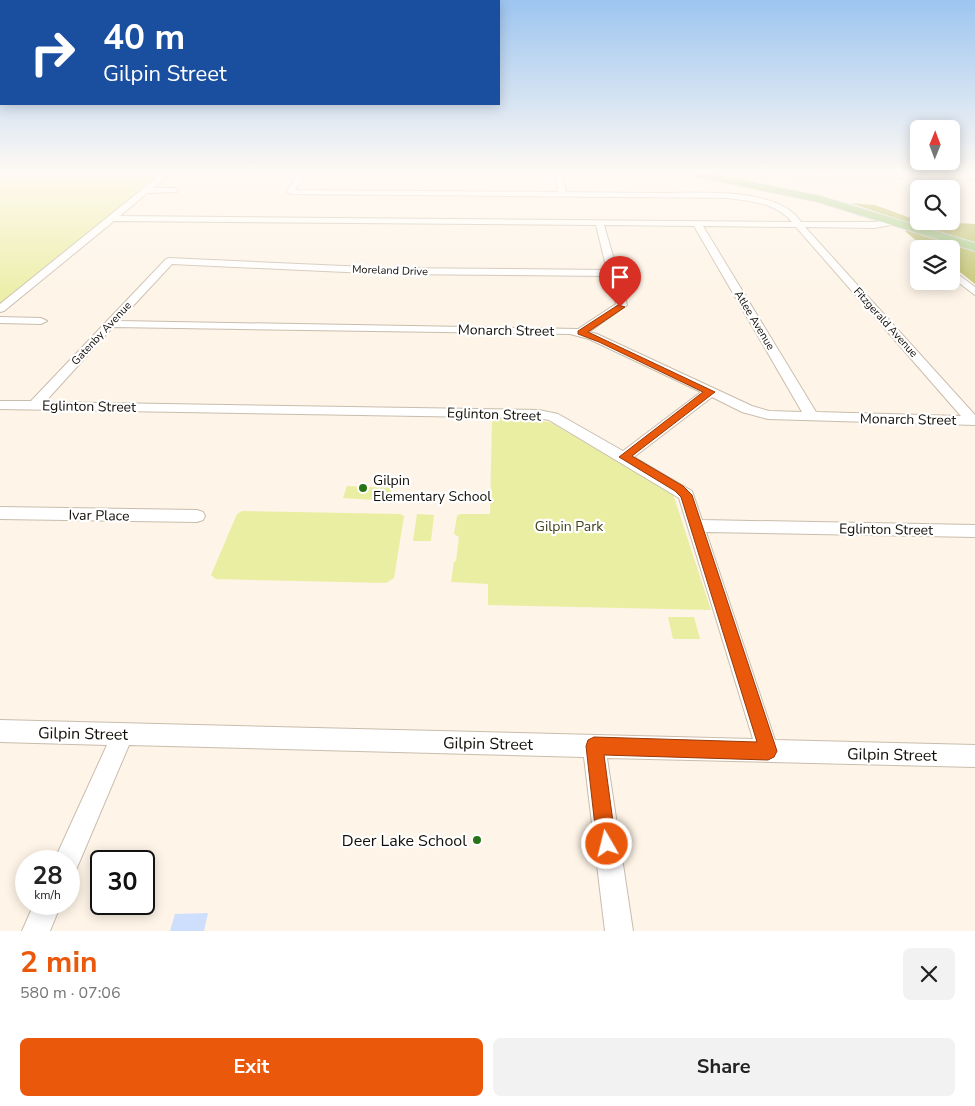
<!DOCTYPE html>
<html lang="en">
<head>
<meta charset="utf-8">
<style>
	body { margin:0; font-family:"Nunito Sans",sans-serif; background:#f2f2f2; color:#222; height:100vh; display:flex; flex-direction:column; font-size:19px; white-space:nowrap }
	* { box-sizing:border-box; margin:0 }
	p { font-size:16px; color:#767676 }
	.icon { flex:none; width:28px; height:28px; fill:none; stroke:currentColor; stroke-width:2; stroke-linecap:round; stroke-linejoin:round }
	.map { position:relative; height:931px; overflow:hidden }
	.sheet { display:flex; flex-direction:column; background:#fff; flex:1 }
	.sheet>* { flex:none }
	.banner { position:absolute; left:0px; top:0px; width:500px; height:105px; box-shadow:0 2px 12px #0003; background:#1a4fa0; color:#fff; overflow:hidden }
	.needle { width:32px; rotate:1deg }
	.fabs { position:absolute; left:910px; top:120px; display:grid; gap:10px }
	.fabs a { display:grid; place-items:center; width:50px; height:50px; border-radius:8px; background:#fff; box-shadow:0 2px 12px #0003; font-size:25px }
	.speed { position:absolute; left:15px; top:850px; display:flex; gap:10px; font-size:25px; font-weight:700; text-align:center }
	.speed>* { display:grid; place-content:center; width:65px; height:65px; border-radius:50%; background:#fff; box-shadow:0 2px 12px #0003; line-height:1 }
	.speed small { font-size:12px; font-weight:400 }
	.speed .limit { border:2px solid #111; border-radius:8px; background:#fff; color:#111 }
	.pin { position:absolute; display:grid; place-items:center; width:42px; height:42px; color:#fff; margin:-51px -21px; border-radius:50% 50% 50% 0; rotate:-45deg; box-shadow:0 0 5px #0007 }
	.pin .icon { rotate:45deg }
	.me { position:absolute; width:55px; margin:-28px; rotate:352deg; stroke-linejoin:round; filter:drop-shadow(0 0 4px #0008) }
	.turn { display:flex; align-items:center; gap:18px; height:105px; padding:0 20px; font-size:22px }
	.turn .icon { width:65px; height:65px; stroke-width:2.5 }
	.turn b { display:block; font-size:35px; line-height:42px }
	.round { display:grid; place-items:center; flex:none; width:52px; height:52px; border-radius:8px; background:#f2f2f2 }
	.summary { display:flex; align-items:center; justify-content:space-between; height:85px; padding:0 20px }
	h1 { font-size:30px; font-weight:700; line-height:38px; color:#ea580c }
	.action { display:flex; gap:10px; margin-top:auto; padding:10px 20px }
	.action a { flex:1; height:58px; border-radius:8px; background:#ea580c; color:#fff; font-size:20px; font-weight:700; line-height:58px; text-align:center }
	.action a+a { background:#f2f2f2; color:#222 }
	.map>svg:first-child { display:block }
	.green { fill:#eaeea3 }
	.forest { fill:#c0c26a }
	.water { fill:#cedffd }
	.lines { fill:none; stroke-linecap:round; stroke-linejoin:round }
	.minor-casing { stroke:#c9bdad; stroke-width:2 }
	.major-casing { stroke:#d9d8d7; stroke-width:2 }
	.minor { fill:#fff; fill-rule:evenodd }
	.major { fill:#a9cc86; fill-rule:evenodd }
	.route { fill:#ea580c; stroke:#983908 }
	.poi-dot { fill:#297317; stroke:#fff; stroke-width:2 }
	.labels { text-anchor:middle; stroke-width:4.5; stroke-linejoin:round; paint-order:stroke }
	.far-street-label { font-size:11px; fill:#120e08; stroke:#fff }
	.street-label { font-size:14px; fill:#120e08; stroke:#fff }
	.poi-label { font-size:14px; fill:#120e08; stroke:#fff; text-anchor:start }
	.park-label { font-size:14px; fill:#42431d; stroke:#fff }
	.near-street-label { font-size:16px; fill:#120e08; stroke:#fff }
	.near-poi-label { font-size:16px; fill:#120e08; stroke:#fff; text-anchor:end }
</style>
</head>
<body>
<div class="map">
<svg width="975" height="931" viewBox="0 0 975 931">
	<rect width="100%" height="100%" fill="#fef4e7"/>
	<path class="green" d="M0,174H163L0,304Z
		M492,418L535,419L552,423L673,494L711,610L488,605V584L451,582L454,562L456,561L459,537L454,534L457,516L460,514H490Z
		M347,486L392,488L389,501L343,498Z
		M242,511L400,514L404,516L394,578L386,583L216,579L211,575L237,514Z
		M417,514L434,515L431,541H413Z
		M668,617H694L700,639H673Z"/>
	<path class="forest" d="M850,203L875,205L919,221L975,224V242L942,234Z
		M909,230L975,250V284L951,265V249L934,244H920L905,231Z"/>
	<path class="water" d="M208,913L204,931H170L175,914Z"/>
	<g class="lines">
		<g class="minor-casing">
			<path id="minor" d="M161,174H170L153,188H174L178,190L177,192L147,193L120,216L792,222C776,203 751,201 728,198L291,194L287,192L298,174H306L295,190L558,192L554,174H562L566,192C597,192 628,193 659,193C696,193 778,186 801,222H875L896,220V224L875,228L805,227L975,415V425L768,419L742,412L712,397L634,457L692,491L702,520L975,525V537L706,532L775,740L975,745V767L607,758L633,931H605L584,757L129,745L76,870L69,873V861H54L107,745L0,742V720L753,739L679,498L549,420L539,418L0,409V401H31L166,259L169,258L388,268L607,270L596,225L114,221L4,311L0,312V304ZM604,225L694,226L802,412L769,411L752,406L597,334L589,332L627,305ZM703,226L796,227L961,416L816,412ZM172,264L388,274L609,276L616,304L578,329L119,321ZM113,327L570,334L589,339L701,392L623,451L558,414L539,410L45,402Z
				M791,174L975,175V179L795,176Z
				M951,269L975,287V295L951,277Z
				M0,317L41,318L47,321L41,324L0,323Z
				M0,507L197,510L203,512L205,516L203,520L197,522L0,519Z
				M34,904H61L50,931H22Z"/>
		</g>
		<g class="major-casing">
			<path id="major" d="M692,174H712L820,196L975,243V251L818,202L697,177Z"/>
		</g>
		<use href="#minor" class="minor"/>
		<use href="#major" class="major"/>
	</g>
	<linearGradient id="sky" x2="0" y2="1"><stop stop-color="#9dc5f0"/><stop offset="0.57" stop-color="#fffaf4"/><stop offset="1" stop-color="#fffaf4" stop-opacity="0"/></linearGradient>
	<rect width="975" height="304" fill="url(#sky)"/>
	<path class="route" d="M618,305L625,307L588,332L715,392L632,456L683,486L692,495L777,751L774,757L768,760L604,755L616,844L614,851L607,854L600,851L597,844L586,746L588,740L594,737L757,742L681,497L675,491L619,457L703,392L599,342L578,334V331Z"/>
	<g class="poi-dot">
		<circle cx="363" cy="488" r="5"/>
		<circle cx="477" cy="840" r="5"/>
	</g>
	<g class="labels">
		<g class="far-street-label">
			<text transform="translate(390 270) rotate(2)" y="4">Moreland Drive</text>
			<text transform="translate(755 320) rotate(59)" y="4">Atlee Avenue</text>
			<text transform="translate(886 322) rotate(48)" y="4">Fitzgerald Avenue</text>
			<text transform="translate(101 333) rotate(-47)" y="4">Gatenby Avenue</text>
		</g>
		<g class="street-label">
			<text transform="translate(506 330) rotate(1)" y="5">Monarch Street</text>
			<text transform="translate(89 406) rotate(1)" y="5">Eglinton Street</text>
			<text transform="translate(494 414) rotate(2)" y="5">Eglinton Street</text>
			<text transform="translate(908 419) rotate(1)" y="5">Monarch Street</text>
			<text transform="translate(99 515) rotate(1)" y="5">Ivar Place</text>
			<text transform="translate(886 529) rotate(1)" y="5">Eglinton Street</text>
		</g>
		<g class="poi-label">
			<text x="373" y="485">Gilpin<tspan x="373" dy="16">Elementary School</tspan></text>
		</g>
		<g class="park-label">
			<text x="569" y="531">Gilpin Park</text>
		</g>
		<g class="near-street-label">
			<text transform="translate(83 733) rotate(1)" y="6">Gilpin Street</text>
			<text transform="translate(488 743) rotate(1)" y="6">Gilpin Street</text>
			<text transform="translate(892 754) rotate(1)" y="6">Gilpin Street</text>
		</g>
		<g class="near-poi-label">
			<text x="467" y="846">Deer Lake School</text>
		</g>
	</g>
</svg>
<div class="fabs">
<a><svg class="needle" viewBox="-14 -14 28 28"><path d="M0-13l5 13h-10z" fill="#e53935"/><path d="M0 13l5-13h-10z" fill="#767676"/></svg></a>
<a><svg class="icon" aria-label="search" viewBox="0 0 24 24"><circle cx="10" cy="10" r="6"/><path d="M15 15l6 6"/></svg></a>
<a><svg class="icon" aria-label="layers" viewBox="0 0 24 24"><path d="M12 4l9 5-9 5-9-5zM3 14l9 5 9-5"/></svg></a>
</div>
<div class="speed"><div>28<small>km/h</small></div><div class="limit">30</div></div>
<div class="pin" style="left:620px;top:307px;background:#d93025"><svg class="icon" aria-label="arrive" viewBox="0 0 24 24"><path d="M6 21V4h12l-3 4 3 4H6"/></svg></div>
<svg class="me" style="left:607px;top:844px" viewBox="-20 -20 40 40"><circle r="17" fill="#ea580c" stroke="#fff" stroke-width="3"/><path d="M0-11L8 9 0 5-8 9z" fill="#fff"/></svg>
<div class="banner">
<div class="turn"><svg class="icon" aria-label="right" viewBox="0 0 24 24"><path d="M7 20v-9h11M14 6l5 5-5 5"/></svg><div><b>40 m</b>Gilpin Street</div></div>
</div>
</div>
<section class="sheet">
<div class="summary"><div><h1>2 min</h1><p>580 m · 07:06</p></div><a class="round"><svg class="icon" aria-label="close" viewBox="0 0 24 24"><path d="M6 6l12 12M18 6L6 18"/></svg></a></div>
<div class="action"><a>Exit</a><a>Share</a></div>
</section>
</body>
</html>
